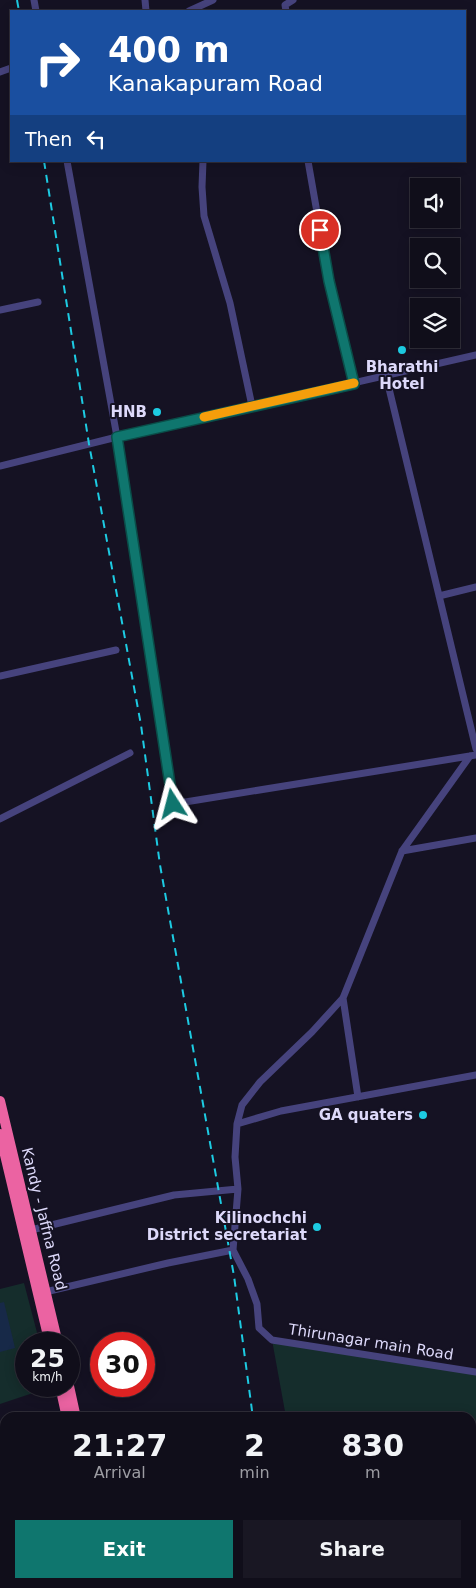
<!DOCTYPE html>
<html lang="en">
<head>
<meta charset="utf-8">
<style>
	body { margin:0; font-family:"DejaVu Sans",sans-serif; background:#191723; color:#f1f3f6; height:100vh; display:flex; flex-direction:column; font-size:19px; white-space:nowrap }
	* { box-sizing:border-box; margin:0 }
	p { font-size:16px; color:#9c9ca2 }
	.icon { flex:none; width:28px; height:28px; fill:none; stroke:currentColor; stroke-width:2; stroke-linecap:round; stroke-linejoin:round }
	.map { position:relative; flex:1; overflow:hidden }
	.side { position:absolute; left:0px; top:1412px; width:476px; height:176px; display:flex; flex-direction:column; background:#100e1a; border-radius:15px 15px 0 0; box-shadow:0 2px 12px #0003,0 0 0 1px #302e39 }
	.side>* { flex:none }
	.guide { position:absolute; left:10px; top:10px; width:456px; height:152px; border-radius:0px; box-shadow:0 2px 12px #0003,0 0 0 1px #302e39; background:#1a4fa0; color:#fff; overflow:hidden }
	.buttons { position:absolute; left:410px; top:178px; display:grid; gap:10px }
	.buttons a { display:grid; place-items:center; width:50px; height:50px; border-radius:0px; background:#100e1a; box-shadow:0 2px 12px #0003,0 0 0 1px #302e39; font-size:25px }
	.speed { position:absolute; left:15px; top:1332px; display:flex; gap:10px; font-size:25px; font-weight:700; text-align:center }
	.speed>* { display:grid; place-content:center; width:65px; height:65px; border-radius:50%; background:#100e1a; box-shadow:0 2px 12px #0003,0 0 0 1px #302e39; line-height:1 }
	.speed small { font-size:12px; font-weight:400 }
	.speed .limit { border:8px solid #d22; background:#fff; color:#111 }
	.pin { position:absolute; display:grid; place-items:center; width:42px; height:42px; color:#fff; margin:-21px; border:2px solid #fff; border-radius:50%; box-shadow:0 1px 5px #0007 }
	.me { position:absolute; width:55px; margin:-28px; rotate:351deg; stroke-linejoin:round; filter:drop-shadow(0 0 4px #0008) }
	.turn { display:flex; align-items:center; gap:18px; height:105px; padding:0 15px; font-size:22px }
	.turn .icon { width:65px; height:65px; stroke-width:2.5 }
	.turn b { display:block; font-size:35px; line-height:42px }
	.then { display:flex; align-items:center; height:48px; padding:0 15px; background:#0003; gap:10px; font-size:19px }
	.eta { display:flex; justify-content:space-evenly; align-items:center; height:85px; text-align:center }
	.eta b { font-size:30px; font-weight:700; line-height:35px }
	.primary-button { display:flex; gap:10px; margin-top:auto; padding:10px 15px }
	.primary-button a { flex:1; height:58px; border-radius:0px; background:#0f766e; color:#fff; font-size:20px; font-weight:700; line-height:58px; text-align:center }
	.primary-button a+a { background:#191723; color:#f1f3f6 }
	.map>svg:first-child { display:block }
	.green { fill:#152d2c }
	.water { fill:#172948 }
	.lines { fill:none; stroke-linecap:round; stroke-linejoin:round }
	.minor { stroke:#46437d; stroke-width:7 }
	.highway { stroke:#eb63a2; stroke-width:10 }
	.rail { stroke:#1dcbe2; stroke-width:2; stroke-dasharray:8 6; stroke-linecap:butt }
	.route-casing { stroke:#0a4d48; stroke-width:12 }
	.route { stroke:#0f766e; stroke-width:9 }
	.slow { stroke:#f59e0b; stroke-width:9 }
	.poi-dot { fill:#1dcbe2; stroke:#151223; stroke-width:2 }
	.labels { text-anchor:middle; stroke-width:4; stroke-linejoin:round; paint-order:stroke }
	.poi-label { font-size:15px; font-weight:bold; fill:#ddd9fa; stroke:#151223; text-anchor:end }
	.street-label { font-size:15px; fill:#ddd9fa; stroke:#151223 }
</style>
</head>
<body>
<div class="map">
<svg width="476" height="1588" viewBox="0 0 476 1588">
	<rect width="100%" height="100%" fill="#151223"/>
	<path class="green" d="M24,1283L40,1344H26V1386L51,1387L0,1404V1289Z
		M272,1340L476,1369V1588H317L316,1584H471V1418L286,1417Z"/>
	<path class="water" d="M4,1302L15,1348L0,1352V1303Z"/>
	<g class="lines">
		<path class="minor" d="M34,0L36,11
			M145,0L146,11
			M189,11L213,0
			M286,11L285,5L293,0
			M0,72L11,68
			M67,161L117,437L173,804L476,755
			M203,161L202,187L204,216L230,303L252,406
			M308,161L329,281L354,384
			M0,310L38,302
			M386,376L476,749
			M0,466L117,437L476,355
			M439,596L476,587
			M0,676L116,650
			M0,819L130,753
			M402,851L476,838
			M343,998L358,1097
			M237,1124L242,1105L260,1082L312,1032L343,998L402,851L470,756
			M238,1189L235,1157L237,1124L281,1111L476,1075
			M31,1230L174,1195L238,1189L233,1250L168,1263L41,1293
			M233,1250L248,1279L257,1304L259,1328L272,1340L476,1372
			M0,1481L5,1480"/>
		<path class="highway" d="M0,1101L58,1344
			M0,1134L50,1344
			M60,1386L67,1418
			M69,1386L76,1418
			M107,1584L108,1588
			M116,1584L117,1588"/>
		<path class="rail" d="M17,0L19,11
			M44,161L89,444L141,725L160,865L234,1276L253,1418
			M278,1584V1588"/>
	</g>
	<g class="lines">
		<g class="route-casing">
			<path id="route" d="M173,804L117,437L354,384L329,281L320,230"/>
		</g>
		<use href="#route" class="route"/>
		<path class="slow" d="M204,417L354,383"/>
	</g>
	<g class="poi-dot">
		<circle cx="402" cy="350" r="5"/>
		<circle cx="157" cy="412" r="5"/>
		<circle cx="423" cy="1115" r="5"/>
		<circle cx="317" cy="1227" r="5"/>
	</g>
	<g class="labels">
		<g class="poi-label">
			<text x="402" y="372" text-anchor="middle">Bharathi<tspan x="402" dy="17">Hotel</tspan></text>
			<text x="147" y="417">HNB</text>
			<text x="413" y="1120">GA quaters</text>
			<text x="307" y="1223">Kilinochchi<tspan x="307" dy="17">District secretariat</tspan></text>
		</g>
		<g class="street-label">
			<text transform="translate(44 1219) rotate(76)" y="5">Kandy - Jaffna Road</text>
			<text transform="translate(371 1342) rotate(9)" y="5">Thirunagar main Road</text>
		</g>
	</g>
</svg>
<div class="buttons">
<a><svg class="icon" aria-label="sound" viewBox="0 0 24 24"><path d="M4 9h4l5-4v14l-5-4H4zM17 9q2 3 0 6"/></svg></a>
<a><svg class="icon" aria-label="search" viewBox="0 0 24 24"><circle cx="10" cy="10" r="6"/><path d="M15 15l6 6"/></svg></a>
<a><svg class="icon" aria-label="layers" viewBox="0 0 24 24"><path d="M12 4l9 5-9 5-9-5zM3 14l9 5 9-5"/></svg></a>
</div>
<div class="speed"><div>25<small>km/h</small></div><div class="limit">30</div></div>
<div class="pin" style="left:320px;top:230px;background:#d93025"><svg class="icon" aria-label="arrive" viewBox="0 0 24 24"><path d="M6 21V4h12l-3 4 3 4H6"/></svg></div>
<svg class="me" style="left:173px;top:804px" viewBox="-20 -20 40 40"><path d="M0-17L14 15 0 8-14 15z" fill="#0f766e" stroke="#fff" stroke-width="4"/></svg>
<div class="guide">
<div class="turn"><svg class="icon" aria-label="right" viewBox="0 0 24 24"><path d="M7 20v-9h11M14 6l5 5-5 5"/></svg><div><b>400 m</b>Kanakapuram Road</div></div>
<div class="then">Then<svg class="icon" aria-label="left" viewBox="0 0 24 24"><path d="M17 20v-9H6M10 6l-5 5 5 5"/></svg></div>
</div>
<section class="side">
<div class="eta">
<div><b>21:27</b><p>Arrival</p></div>
<div><b>2</b><p>min</p></div>
<div><b>830</b><p>m</p></div>
</div>
<div class="primary-button"><a>Exit</a><a>Share</a></div>
</section>
</div>
</body>
</html>
